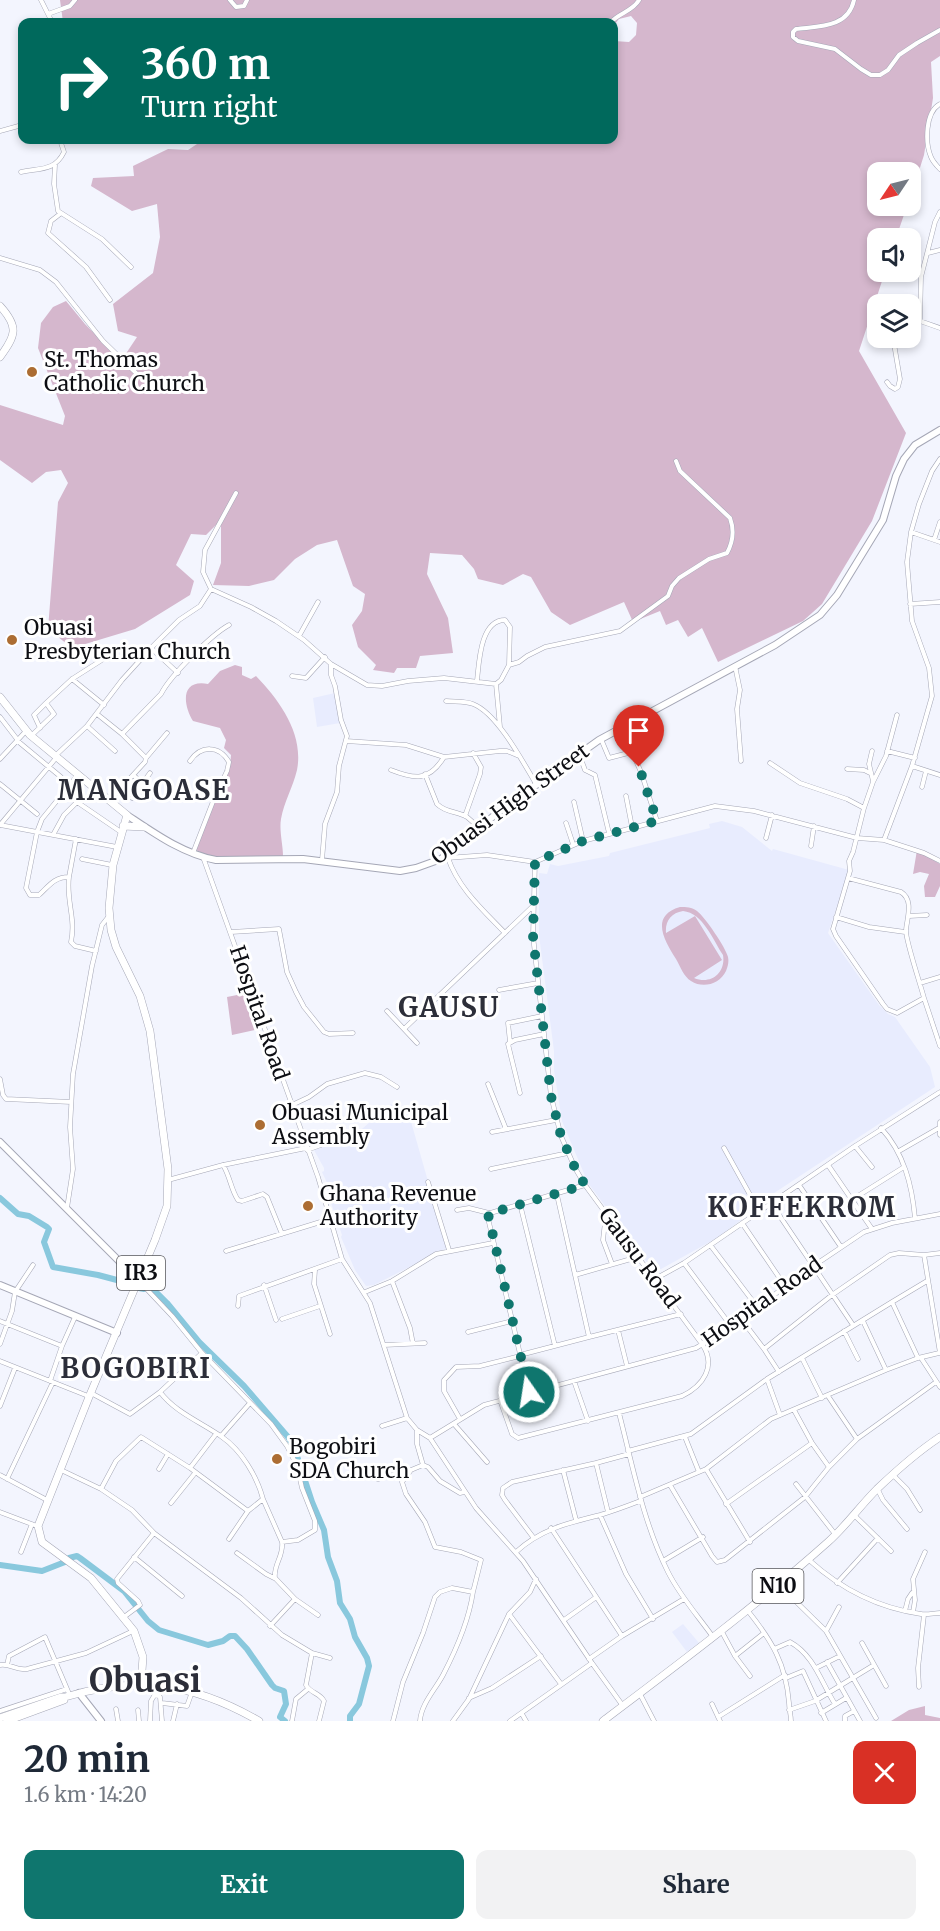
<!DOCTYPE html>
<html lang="en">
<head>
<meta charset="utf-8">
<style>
	body { margin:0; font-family:Merriweather,serif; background:#f2f2f3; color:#1f2937; height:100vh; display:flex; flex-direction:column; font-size:22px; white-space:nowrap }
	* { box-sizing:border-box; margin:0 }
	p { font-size:20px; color:#747a83 }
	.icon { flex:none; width:33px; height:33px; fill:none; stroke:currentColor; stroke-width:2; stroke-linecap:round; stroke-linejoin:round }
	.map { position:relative; height:1721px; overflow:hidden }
	.sheet { display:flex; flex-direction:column; background:#fff; flex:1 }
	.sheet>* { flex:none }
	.guide { position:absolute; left:18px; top:18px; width:600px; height:126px; border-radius:12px; box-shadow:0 3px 9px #0003; background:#00695c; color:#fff; overflow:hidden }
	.needle { width:39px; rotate:235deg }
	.fabs { position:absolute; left:867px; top:162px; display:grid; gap:12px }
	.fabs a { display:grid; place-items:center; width:54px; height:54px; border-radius:12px; background:#fff; box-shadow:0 3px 9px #0003; font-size:30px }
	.pin { position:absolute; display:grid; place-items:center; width:51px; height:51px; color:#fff; margin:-62px -26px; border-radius:50% 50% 50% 0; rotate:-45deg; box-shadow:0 0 6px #0007 }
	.pin .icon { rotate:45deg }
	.me { position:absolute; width:66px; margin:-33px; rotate:347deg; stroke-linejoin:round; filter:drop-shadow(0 0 4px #0008) }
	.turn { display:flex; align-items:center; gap:21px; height:126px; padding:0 24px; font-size:27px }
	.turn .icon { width:78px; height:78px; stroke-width:2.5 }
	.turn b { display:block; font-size:42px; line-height:51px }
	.round { display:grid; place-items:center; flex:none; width:63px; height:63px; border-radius:12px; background:#f2f2f3 }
	.overview { display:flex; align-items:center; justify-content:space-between; height:102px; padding:0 24px }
	h1 { font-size:36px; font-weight:700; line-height:45px }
	.action { display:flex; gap:12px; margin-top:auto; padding:12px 24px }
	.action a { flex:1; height:69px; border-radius:12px; background:#0f766e; color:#fff; font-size:24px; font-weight:700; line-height:69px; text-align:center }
	.action a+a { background:#f2f2f3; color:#1f2937 }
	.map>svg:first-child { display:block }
	.built { fill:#e8ecfe }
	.green { fill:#d5b7cd; fill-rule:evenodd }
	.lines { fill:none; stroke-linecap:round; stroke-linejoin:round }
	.river { stroke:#89c8dd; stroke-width:6 }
	.street-casing { stroke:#a5a7b6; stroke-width:5 }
	.secondary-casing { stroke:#a5a7b6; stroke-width:8 }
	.primary-casing { stroke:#a5a7b6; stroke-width:8 }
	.street { stroke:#fff; stroke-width:4 }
	.secondary { stroke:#fff; stroke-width:6 }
	.primary { stroke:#fff; stroke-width:7 }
	.route { stroke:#0f766e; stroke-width:10; stroke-dasharray:0 18 }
	.poi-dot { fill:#ac6d33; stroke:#fff; stroke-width:2 }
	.labels { text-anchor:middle; stroke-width:6; stroke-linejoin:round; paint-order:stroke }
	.shield { fill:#fff; stroke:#56565a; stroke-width:1.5 }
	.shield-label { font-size:20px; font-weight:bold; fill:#0d0e13 }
	.poi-label { font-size:21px; fill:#0d0e13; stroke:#fff; text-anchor:start }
	.street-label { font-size:21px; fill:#0d0e13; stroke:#fff }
	.district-label { font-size:27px; font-weight:bold; letter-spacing:1.5px; fill:#2c2e39; stroke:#fff }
	.town-label { font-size:33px; font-weight:bold; fill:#2c2e39; stroke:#fff }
</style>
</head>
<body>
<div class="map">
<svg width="940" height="1721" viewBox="0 0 940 1721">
	<rect width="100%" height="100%" fill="#f3f5fe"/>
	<path class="built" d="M335,693L340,723L317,727L313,698Z
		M722,821L742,827L772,851L773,849L849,870L828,933L879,1005L888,1014L895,1017L930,1067L935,1087L759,1203L740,1218L741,1220L717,1238L661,1269H652L588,1183L562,1121L554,1070V1051L539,935V873L547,874L550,864L558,866L609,856L610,853L710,828L709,824Z
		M391,1104L403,1113L408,1111L447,1248L374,1285L366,1286L355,1270L341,1237L342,1235L326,1188L329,1187L322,1172L324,1171V1168L314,1150L356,1134Z
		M683,1624L699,1643L687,1652L672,1632Z"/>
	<path class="green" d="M60,0H940V56L931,62L933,98L924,155L911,196L910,172H878V206H907L896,238H878V272H885L859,351L906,433L872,521L822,604L803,621L718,662L702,628L688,637L678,620L666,625L660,611L633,622L624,602L570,625L551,612L531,577L523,574L503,585L478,579L474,569L462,555L430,553L427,574L448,618L453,653L420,656L416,668H397L394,673L373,670L376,665L358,647L352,625L362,611L365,594L353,586L337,540L317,545L295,559L274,580L249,586L213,585L221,563V524L216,525L206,535L191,534L176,565L194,581L190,595L135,629L72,648L48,629L58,502L68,483L61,470L46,472L32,483L0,460V405L63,425L65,416L38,348L41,323L53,307L66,301L85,324L121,361L137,337L118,331L113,304L153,273L160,237L157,204L132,211L91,186L93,178L134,176L133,166L168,149L188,150L203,140H614V41L629,42L636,35L637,23L631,16L619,19L614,25V22H63Z
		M235,665L242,667V675L251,679L256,676C280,701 304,734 297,770C293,787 284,802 281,819C279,830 283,845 283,856C256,856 222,864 196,850C203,832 209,813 217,796C224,781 230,772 231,755L224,748L226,740L220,728L193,721C183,705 180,679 208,684L220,671Z
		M917,850L940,864V886L935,897H925L924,886L929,874L920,872L913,874Z
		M680,907C686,907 692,907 697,911C705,917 726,948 728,957C729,962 728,966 726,971C720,984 703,989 691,981C684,977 680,966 676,959C665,941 649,916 680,907ZM683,911C703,913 713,940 723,955C726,973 711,985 694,978L722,960L695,916L666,933C665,921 671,913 683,911Z
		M247,993L259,1029L232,1035L227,997Z
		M925,1706V1715L940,1718V1721H891L909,1710Z"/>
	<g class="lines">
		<path class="river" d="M0,1198L18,1214L29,1216L47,1227L49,1229L44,1242L53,1267L98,1275L132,1284
			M139,1288L144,1289
			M152,1288L167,1303L199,1342L244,1386L288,1437L294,1447L312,1502L324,1530L328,1557L337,1581L340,1603L350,1619L355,1637L367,1658L369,1666L359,1704L350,1716V1721
			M69,1558L77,1556L80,1558L124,1591L148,1621L159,1630L208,1645L223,1641L230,1636H235L247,1649L272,1685L275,1688L284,1691L286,1704L280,1717L285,1721
			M0,1565L42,1571L65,1562"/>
		<g class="street-casing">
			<path id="street" d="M41,0L52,22
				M230,0L236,7L244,6L247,0
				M854,0C848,28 819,26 796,29L793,32V37L798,41L835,49L861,69L871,75H880L888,70L899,55L917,43L940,30
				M48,14L70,6L75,0
				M611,22C619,13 633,11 639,0
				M940,104C925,112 925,143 931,157C933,162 936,165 940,169
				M0,131L22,125
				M55,165L54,184L58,211L102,239L131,267
				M21,172C40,168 55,171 64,152L60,140
				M940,212L935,222L921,277L920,321L940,328
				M60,214L51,221L48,233L86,267L110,300
				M928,253L940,250
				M0,258L40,270L56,282L103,341L137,374
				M910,323L920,321
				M887,382L890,386L895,389L898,387L900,379L893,338
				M236,493L205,550L203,572L211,589L251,607L276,621L304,640L331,664L367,685L382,686L408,681L444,678L496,684
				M911,532L940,542
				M934,540L940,522
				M910,604L940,602
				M299,636L318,602
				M151,648L178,673
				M735,666L740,690L737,709L741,761
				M292,676L306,678L325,657
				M72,679L104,705
				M477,681C479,663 480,620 505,620L510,627L509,665
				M446,701C455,702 465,701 473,704C497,713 523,762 536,784
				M97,714L122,734L146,758L145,762L110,800
				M0,717L20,743L61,777
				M87,726L115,751
				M500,727L496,684L501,680L509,665L519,662L527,656L545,647L620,631L668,596L672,586L679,578L709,559L727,553C733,542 734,529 730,518L680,471L676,461
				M40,728L34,715L46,703
				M122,734L161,694C170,676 211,635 229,625
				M31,736L54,714L46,703L72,679L105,658
				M601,739L609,758L632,752L641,772L657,821
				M346,741L406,745L444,757L500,751H507L519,756
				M872,751L869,764L873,781
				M887,751L915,758
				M579,754L585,770L595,775L609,833
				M55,756L87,726L122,680L151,648L179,620L200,606L211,589
				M146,758L167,733
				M0,759L26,731
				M190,761C201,745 219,745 229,762L227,771L214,799L193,853
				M770,763L800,783L847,799L864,808
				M912,766L940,775
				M847,769L864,770L870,773
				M391,770C414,779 429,782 444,757
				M425,774L437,804C446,813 457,811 467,817C471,820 475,824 478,828
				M133,775L161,799L165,798L170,792
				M0,784L37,814
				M922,787L926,771
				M626,796L632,827
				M132,798L150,773
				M574,802L583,841
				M465,816L480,774L481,767L473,753
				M566,823L573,844
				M0,825L117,847
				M0,825L56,758
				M53,835L64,815L77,802L121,832
				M766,838L772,815
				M76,839L69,877C54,877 49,886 39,895H30L26,888L37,832L42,819L77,776
				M884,840L912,766L932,696L929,668L912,621L907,562L911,532L919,504L932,471L940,459
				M811,846L814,826
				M203,857L318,1177L342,1259L370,1303L407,1418L417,1430L430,1438
				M447,858L487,855L535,862
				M448,858C458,888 484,911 505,933
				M82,859L112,865
				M322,860L325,824L337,792L339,766L347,736L341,720L335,686L331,675V664
				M535,862L583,841L715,806L754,811L857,838L884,840L924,853L940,861
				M69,877C66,901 76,918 71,942L75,946L96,951
				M848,878L901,892C914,900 907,918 906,930C905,939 921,986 924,998L897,1013L887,1009L883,1004L836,936L833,929L850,871L849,861L853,852L864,808L873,782L886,756L897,715
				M909,916L927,915
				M836,917L869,927L905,932
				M231,932L279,929L287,972L296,992L304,1007L324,1032L329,1034L353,1033
				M920,983L940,977
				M499,990L538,983
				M924,998L940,1046
				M387,1011L417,1043
				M404,1029L532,907
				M510,1042L508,1023L542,1016
				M0,1079L3,1095L6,1099L71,1102
				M488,1084L506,1129
				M520,1093L508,1044L515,1040L544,1034
				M292,1105L309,1097L327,1084L365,1073L381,1077L397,1087
				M940,1122V1135
				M881,1128C904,1153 912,1185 915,1218
				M492,1132L556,1120
				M855,1146L872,1167
				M724,1148L759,1211
				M307,1150L354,1133
				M899,1151L939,1128
				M223,1165C230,1176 231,1190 238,1200L242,1201L263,1194L267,1197L282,1234
				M828,1165L872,1229
				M491,1169L568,1153
				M168,1180L223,1165L306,1148
				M428,1182L449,1250
				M799,1185L841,1247
				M853,1199L904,1167
				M771,1203L853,1325
				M520,1204L555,1346
				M67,1208L73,1169L70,1127L73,1074L92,966L102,925L109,916
				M457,1210L469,1208L489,1213
				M606,1213L603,1240L612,1264
				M742,1223L785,1286
				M711,1246L758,1308
				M226,1251L330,1219
				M684,1263L731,1326
				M315,1270L314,1284L330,1334
				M575,1275L638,1257
				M655,1279L684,1263L855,1146L940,1092
				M139,1281L172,1316L202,1353L271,1424L287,1446L297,1466L302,1488L315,1521V1530L298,1540L282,1542L263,1499
				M392,1281L410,1328L413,1344
				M264,1285L276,1320
				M365,1292L392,1281L436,1254L493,1243
				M892,1302L927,1281
				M238,1306L239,1296L342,1259
				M282,1319L320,1306
				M742,1320L764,1349L779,1372
				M0,1321L62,1346L50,1381
				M863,1321L886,1370
				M618,1330L627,1366
				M844,1331L858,1359
				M468,1332L512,1321
				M589,1337L681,1314
				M0,1344L12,1311L15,1292L33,1265
				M384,1345L425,1343
				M62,1346L75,1317
				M764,1349L832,1295L890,1255L899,1253L924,1255
				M940,1353L924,1255L940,1253
				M520,1355L589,1337L557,1195
				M802,1358L822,1398
				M921,1358L940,1387
				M0,1361L88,1396
				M574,1381L588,1421
				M529,1392L487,1214L585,1185
				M91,1393L130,1414L160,1392
				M828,1396L857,1439
				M500,1400L512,1434L518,1438L682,1396C703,1386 717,1366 702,1344L585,1185L575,1168L561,1136L551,1096L533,936L535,862
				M0,1406L15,1368
				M794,1410L812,1443L829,1467
				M619,1413C633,1467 643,1522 668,1572C680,1596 698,1616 713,1637
				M780,1415L767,1379L892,1302L918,1358
				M460,1419L444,1391V1380L456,1367L480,1366L520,1356
				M454,1424L487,1462
				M382,1426L407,1418
				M417,1430V1444L423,1465
				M221,1436L250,1403
				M685,1437L699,1472
				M430,1438L484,1405L696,1348L742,1320L797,1277L864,1232L892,1223L940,1214
				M430,1438L476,1508L523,1561L592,1663L623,1706
				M628,1451L691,1434L767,1379
				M596,1463L629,1454
				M190,1468L216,1434
				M159,1469L168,1454
				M706,1469L750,1542
				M61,1470L101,1489L132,1510L154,1533L241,1598L282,1635L312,1653L330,1658
				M563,1470L576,1520
				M0,1475L47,1500
				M893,1475L907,1489L920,1510
				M7,1479L53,1382
				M378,1479L411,1470
				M796,1484L835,1534
				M670,1485L712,1556L717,1562L725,1560L805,1497L829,1467L857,1439L936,1382
				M101,1489L116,1461L141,1437L190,1468L248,1511L263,1499C257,1476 241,1450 222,1437C201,1422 176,1413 160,1392L202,1353
				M878,1490L883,1500L907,1529
				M464,1492L460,1493L440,1481L428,1467L423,1465L411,1470L402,1482L406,1494L425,1522L435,1547L461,1552L481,1560L473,1592
				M640,1497L706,1469L771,1419L886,1370L918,1358L939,1353
				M171,1503L195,1473
				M726,1504L812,1443
				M0,1512L37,1526
				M600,1515L626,1574L653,1619
				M854,1515L891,1551
				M551,1528L622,1636
				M533,1537L505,1500L502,1495L503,1488L512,1482L596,1463L608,1512
				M229,1539L248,1511
				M282,1542C284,1556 273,1565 275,1578L295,1599L318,1615
				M21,1552L32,1524
				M516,1552C541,1529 568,1523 600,1515C614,1511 627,1506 640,1501
				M237,1553L266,1574L274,1578
				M134,1557L182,1596
				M809,1560C841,1589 878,1608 921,1614C928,1615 934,1613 940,1613
				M663,1561L703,1537
				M536,1579L530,1592L509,1614L561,1684
				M837,1583L878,1538
				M779,1585L826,1631L876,1718
				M748,1611C772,1641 786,1664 789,1703C789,1709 791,1715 791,1721
				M905,1611L908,1599L912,1593
				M913,1612L915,1600L913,1579L925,1552
				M124,1617L140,1605L138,1601L118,1583L117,1579L154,1533
				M564,1620L595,1598
				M270,1626L295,1599
				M826,1631L839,1607
				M722,1632L735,1656L750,1676
				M862,1643L886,1686
				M774,1649L790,1642C814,1655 821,1682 835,1704
				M312,1653L306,1685C310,1693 320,1693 324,1701L319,1721
				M735,1656L764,1633
				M589,1659L622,1636L684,1599
				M827,1662L860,1721
				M0,1665C10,1663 16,1671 27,1669L86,1653L133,1631
				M7,1665L9,1656L45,1637L70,1696
				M816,1668L840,1656
				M786,1678L803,1671L826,1721
				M919,1687L918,1668L924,1615
				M640,1694L654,1721
				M157,1695L160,1697L162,1721
				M469,1698L492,1688L541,1656
				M162,1703L187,1706L192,1692
				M712,1704L720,1721
				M116,1709L118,1721
				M138,1710L139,1721
				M789,1710L815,1701L874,1665
				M0,1711L67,1689
				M821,1713L846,1698
				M522,1714L526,1721
				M718,1717L785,1675
				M150,1721L151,1701L154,1696L157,1695L158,1686
				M173,1721L177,1704
				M292,1721L296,1699L308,1689
				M393,1721L403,1682L423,1633L435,1597L440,1592L452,1588L473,1592C469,1620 456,1650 443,1675C435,1690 421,1704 420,1721
				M453,1721L469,1699L509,1614
				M510,1721L592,1663
				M845,1721V1716L854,1711"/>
		</g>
		<g class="secondary-casing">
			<path id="secondary" d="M127,815C154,833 183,854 216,860L303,859L400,871L416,868L441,859L501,810L599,740L775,645L820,615L837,595L883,520L896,476L904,459L915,445L940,430
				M0,1142L138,1280
				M0,1285L117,1333
				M79,1693L101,1721"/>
		</g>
		<g class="primary-casing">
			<path id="primary" d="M0,306C19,327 16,335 0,357
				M0,697L30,735L127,815L113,865L109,908L111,930L116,947L140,996L150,1031L168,1169L167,1206L155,1240L89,1397L38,1526L42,1542L91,1578L134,1631L143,1657L141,1684
				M123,826L144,827
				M0,1718L61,1697H65C138,1675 193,1683 259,1721
				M7,1721L64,1700
				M603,1721C680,1663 756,1606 828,1542C846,1526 860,1506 877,1489C897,1470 917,1452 940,1437"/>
		</g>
		<use href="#street" class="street"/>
		<use href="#secondary" class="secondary"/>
		<use href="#primary" class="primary"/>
	</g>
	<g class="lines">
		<path class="route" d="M529,1392L488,1214L585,1185L575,1168L561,1136L551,1096L533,936L535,862L583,841L657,821L639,767"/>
	</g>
	<g class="poi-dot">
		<circle cx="32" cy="372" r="6"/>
		<circle cx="12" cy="640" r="6"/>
		<circle cx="260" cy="1125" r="6"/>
		<circle cx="308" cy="1206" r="6"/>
		<circle cx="277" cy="1459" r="6"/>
	</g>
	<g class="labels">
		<g class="shield">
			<rect x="117" y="1256" width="48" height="34" rx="4.5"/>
			<rect x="752.5" y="1569" width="51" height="34" rx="4.5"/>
		</g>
		<g class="shield-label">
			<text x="141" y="1280">IR3</text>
			<text x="778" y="1593">N10</text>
		</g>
		<g class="poi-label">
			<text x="44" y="367">St. Thomas<tspan x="44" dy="24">Catholic Church</tspan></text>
			<text x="24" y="635">Obuasi<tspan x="24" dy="24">Presbyterian Church</tspan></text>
			<text x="272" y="1120">Obuasi Municipal<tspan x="272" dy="24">Assembly</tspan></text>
			<text x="320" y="1201">Ghana Revenue<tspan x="320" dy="24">Authority</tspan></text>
			<text x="289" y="1454">Bogobiri<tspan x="289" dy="24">SDA Church</tspan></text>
		</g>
		<g class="street-label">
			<text transform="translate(510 804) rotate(-36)" y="7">Obuasi High Street</text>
			<text transform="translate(259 1013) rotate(71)" y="7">Hospital Road</text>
			<text transform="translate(639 1258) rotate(53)" y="7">Gausu Road</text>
			<text transform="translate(762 1302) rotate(-35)" y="7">Hospital Road</text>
		</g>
		<g class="district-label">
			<text x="144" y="800">MANGOASE</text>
			<text x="449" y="1017">GAUSU</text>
			<text x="802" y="1217">KOFFEKROM</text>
			<text x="136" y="1378">BOGOBIRI</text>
		</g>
		<g class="town-label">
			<text x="145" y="1692">Obuasi</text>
		</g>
	</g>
</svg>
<div class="fabs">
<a><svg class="needle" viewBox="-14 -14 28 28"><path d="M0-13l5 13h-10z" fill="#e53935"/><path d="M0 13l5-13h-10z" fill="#747a83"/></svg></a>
<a><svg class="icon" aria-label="sound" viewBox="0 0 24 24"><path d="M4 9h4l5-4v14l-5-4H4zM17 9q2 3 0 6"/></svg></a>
<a><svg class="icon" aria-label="layers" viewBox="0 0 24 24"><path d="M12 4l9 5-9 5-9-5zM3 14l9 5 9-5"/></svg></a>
</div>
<div class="pin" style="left:639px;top:767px;background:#d93025"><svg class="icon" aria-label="arrive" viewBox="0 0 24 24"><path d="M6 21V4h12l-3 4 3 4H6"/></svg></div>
<svg class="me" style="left:529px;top:1392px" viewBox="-20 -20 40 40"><circle r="17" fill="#0f766e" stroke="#fff" stroke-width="3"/><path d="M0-11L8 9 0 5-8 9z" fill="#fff"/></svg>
<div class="guide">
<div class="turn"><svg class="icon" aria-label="right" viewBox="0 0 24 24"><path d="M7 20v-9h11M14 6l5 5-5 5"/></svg><div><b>360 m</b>Turn right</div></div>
</div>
</div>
<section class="sheet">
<div class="overview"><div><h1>20 min</h1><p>1.6 km · 14:20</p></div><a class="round" style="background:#d93025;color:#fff"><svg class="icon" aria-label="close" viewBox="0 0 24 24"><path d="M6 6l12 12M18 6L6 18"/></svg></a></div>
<div class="action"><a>Exit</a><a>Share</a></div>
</section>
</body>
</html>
